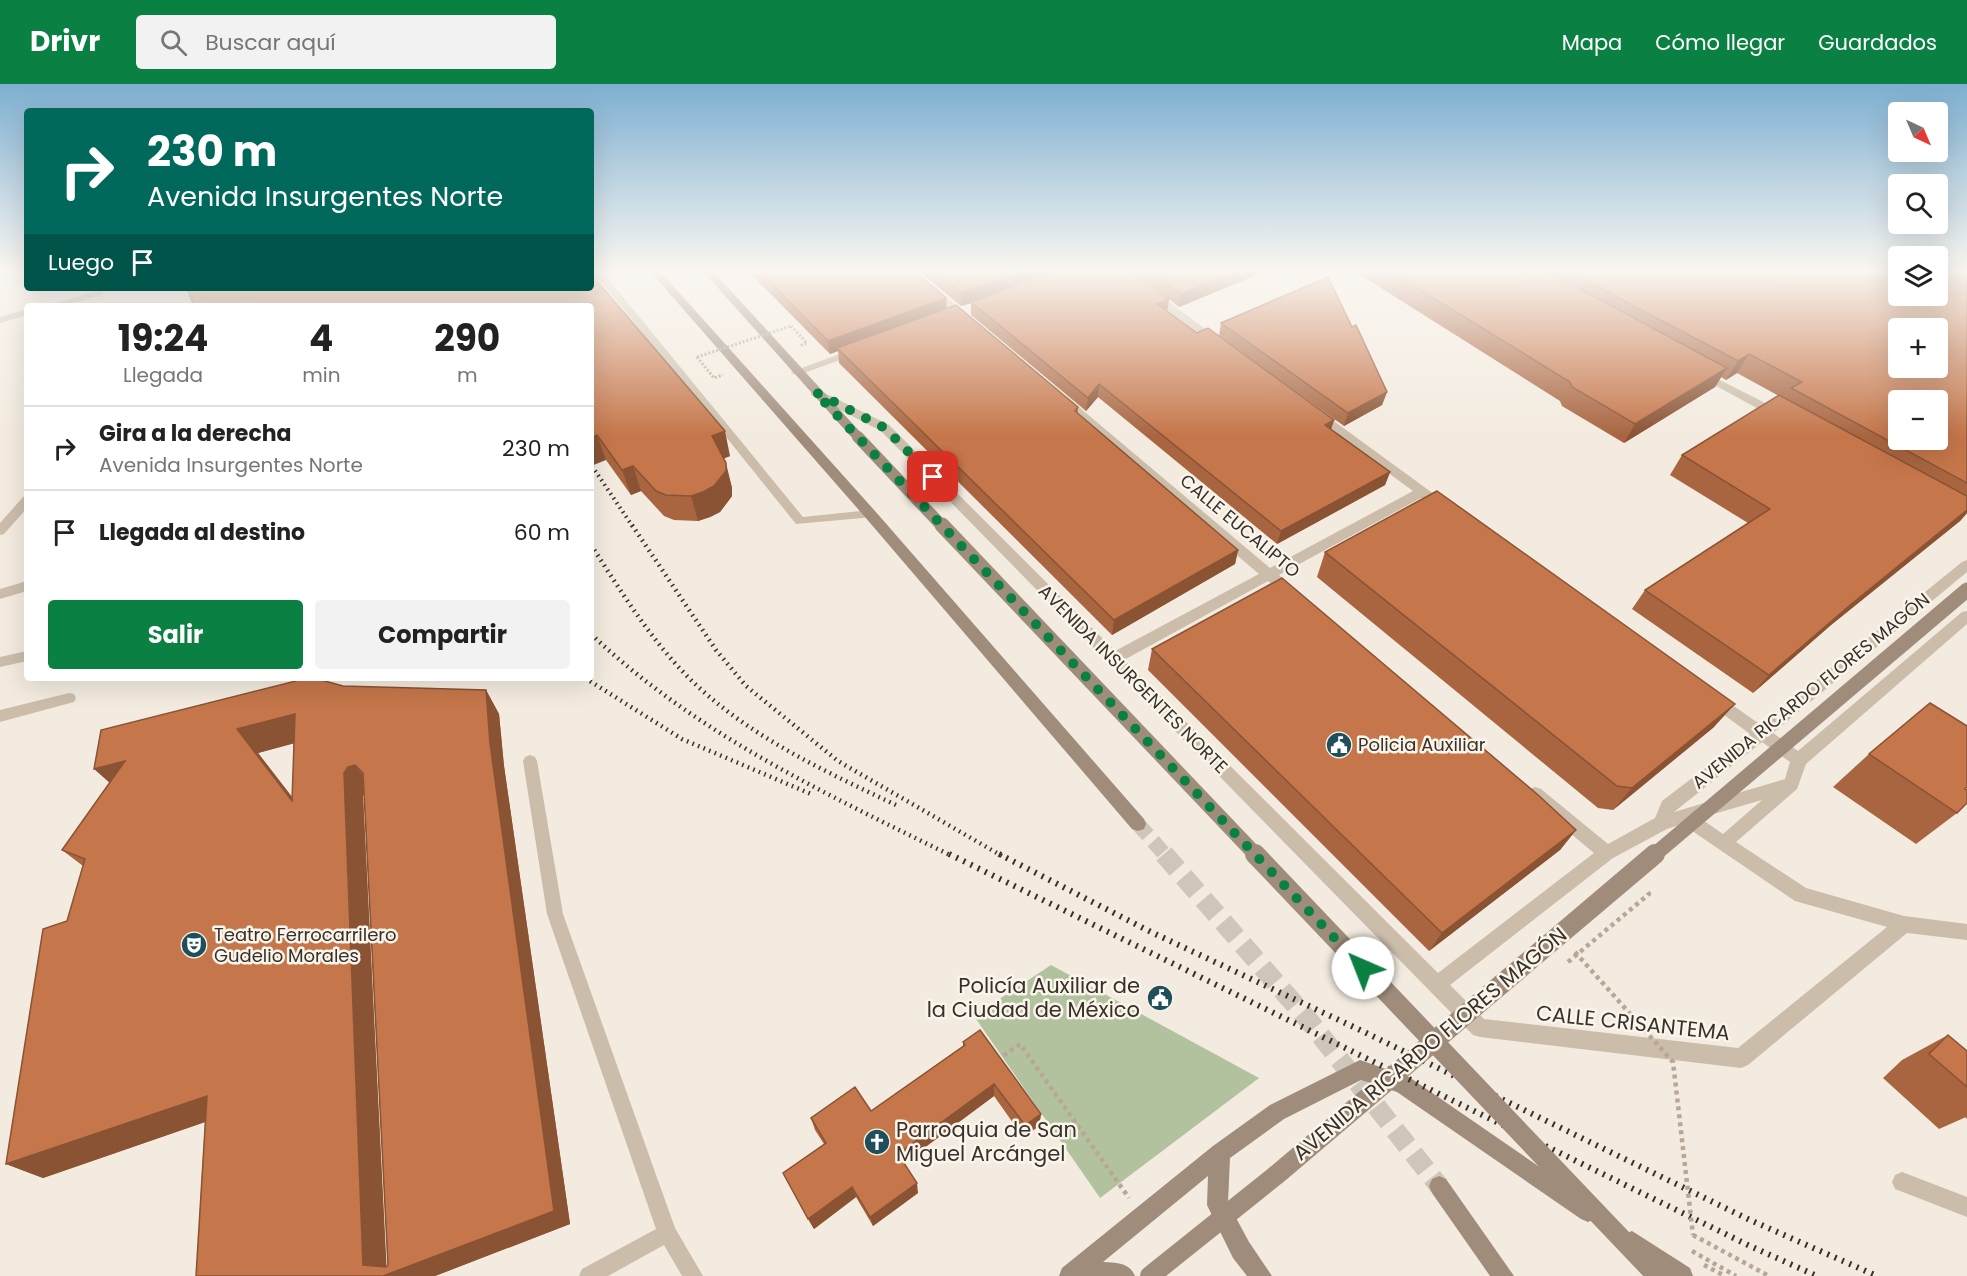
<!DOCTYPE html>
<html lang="es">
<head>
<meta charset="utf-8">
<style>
	body { margin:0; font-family:Poppins,sans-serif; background:#f2f2f2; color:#222; height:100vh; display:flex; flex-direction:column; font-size:22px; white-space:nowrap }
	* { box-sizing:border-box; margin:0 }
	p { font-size:20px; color:#767676 }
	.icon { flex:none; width:33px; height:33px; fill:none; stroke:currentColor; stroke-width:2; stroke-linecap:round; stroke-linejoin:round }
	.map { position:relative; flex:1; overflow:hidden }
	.side { position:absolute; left:24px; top:219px; width:570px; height:378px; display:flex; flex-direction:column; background:#fff; border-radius:6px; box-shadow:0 6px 24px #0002 }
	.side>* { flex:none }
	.banner { position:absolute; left:24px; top:24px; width:570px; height:183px; border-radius:6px; box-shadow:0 6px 24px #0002; background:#00695c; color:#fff; overflow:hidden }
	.needle { width:39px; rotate:136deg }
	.fabs { position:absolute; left:1888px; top:18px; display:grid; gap:12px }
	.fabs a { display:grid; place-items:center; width:60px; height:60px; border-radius:6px; background:#fff; box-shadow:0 6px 24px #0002; font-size:30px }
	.pin { position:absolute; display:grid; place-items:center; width:51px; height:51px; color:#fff; margin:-26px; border-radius:12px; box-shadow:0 3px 9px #0006 }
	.me { position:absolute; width:66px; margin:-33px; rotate:316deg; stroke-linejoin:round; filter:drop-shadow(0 0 4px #0008) }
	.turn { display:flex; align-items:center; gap:21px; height:126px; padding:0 24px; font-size:27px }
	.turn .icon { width:78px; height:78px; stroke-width:2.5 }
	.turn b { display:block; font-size:42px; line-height:51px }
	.then { display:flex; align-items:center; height:57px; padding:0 24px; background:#0003; gap:12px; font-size:22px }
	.eta { display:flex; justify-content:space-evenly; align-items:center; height:102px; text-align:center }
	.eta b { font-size:36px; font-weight:700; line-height:42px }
	.cta { display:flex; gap:12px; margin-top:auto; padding:12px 24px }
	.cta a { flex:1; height:69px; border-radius:6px; background:#0b8043; color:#fff; font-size:24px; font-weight:700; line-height:69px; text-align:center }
	.cta a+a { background:#f2f2f2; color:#222 }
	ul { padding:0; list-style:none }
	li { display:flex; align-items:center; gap:18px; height:84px; padding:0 24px; border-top:2px solid #e0e0e0 }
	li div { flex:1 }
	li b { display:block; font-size:22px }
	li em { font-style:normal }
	header { display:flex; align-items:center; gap:36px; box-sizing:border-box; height:84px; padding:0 30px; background:#0b8043; color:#fff }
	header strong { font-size:28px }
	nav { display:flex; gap:33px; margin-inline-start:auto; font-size:21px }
	.search { width:420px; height:54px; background:#f2f2f2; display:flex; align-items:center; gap:15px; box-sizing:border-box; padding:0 21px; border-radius:6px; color:#767676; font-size:22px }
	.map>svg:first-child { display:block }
	.green { fill:#b2c29e }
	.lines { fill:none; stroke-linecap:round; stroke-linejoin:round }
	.secondary-tunnel-far1 { stroke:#cec6bb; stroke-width:15; stroke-dasharray:15 8; stroke-linecap:butt }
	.secondary-tunnel { stroke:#cec6bb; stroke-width:20; stroke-dasharray:20 10; stroke-linecap:butt }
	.path-far1 { stroke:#b7a794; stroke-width:3; stroke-dasharray:2 2; stroke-linecap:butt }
	.path { stroke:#b7a794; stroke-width:4.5; stroke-dasharray:4 4; stroke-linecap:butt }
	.lane { fill:#cbbdaa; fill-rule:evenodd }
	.street { fill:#cbbdaa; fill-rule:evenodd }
	.secondary { fill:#9f8c7b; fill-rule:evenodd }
	.rail-far2 { stroke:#38302a; stroke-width:4; stroke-dasharray:1.5 4; stroke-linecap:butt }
	.rail-far1 { stroke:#38302a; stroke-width:4.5; stroke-dasharray:1.5 4.5; stroke-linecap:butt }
	.rail { stroke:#38302a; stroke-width:6; stroke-dasharray:2 6; stroke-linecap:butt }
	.path-bridge-far1 { stroke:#b7a794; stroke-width:3; stroke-dasharray:2 2; stroke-linecap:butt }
	.path-bridge { stroke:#b7a794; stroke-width:4.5; stroke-dasharray:4 4; stroke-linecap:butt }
	.secondary-bridge-far2 { stroke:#9f8c7b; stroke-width:12 }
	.secondary-bridge-far1 { stroke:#9f8c7b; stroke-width:15 }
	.secondary-bridge { stroke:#9f8c7b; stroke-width:20 }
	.wall { fill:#a96540; fill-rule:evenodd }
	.shaded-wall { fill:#8a5334 }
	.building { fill:#c5764a; stroke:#8a5334; stroke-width:1.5; fill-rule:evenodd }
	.route { stroke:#0b8043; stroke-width:10; stroke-dasharray:0 18 }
	.labels { text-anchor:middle; stroke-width:5; stroke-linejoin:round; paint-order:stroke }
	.street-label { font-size:18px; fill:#38302a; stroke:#faf5eb }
	.poi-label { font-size:18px; fill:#38302a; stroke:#faf5eb; text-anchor:start }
	.near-poi-label { font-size:21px; fill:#38302a; stroke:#faf5eb; text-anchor:end }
	.near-street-label { font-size:21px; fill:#38302a; stroke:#faf5eb }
</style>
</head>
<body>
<header>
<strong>Drivr</strong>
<div class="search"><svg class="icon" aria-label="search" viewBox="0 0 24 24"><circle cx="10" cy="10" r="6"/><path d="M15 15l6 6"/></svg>Buscar aquí</div>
<nav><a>Mapa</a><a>Cómo llegar</a><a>Guardados</a></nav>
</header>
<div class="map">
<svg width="1967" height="1192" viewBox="0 0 1967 1192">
	<rect width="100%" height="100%" fill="#f3ebdf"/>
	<path class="green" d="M1051,881L1259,994L1100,1114L974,932Z"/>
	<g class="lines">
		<path class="secondary-tunnel-far1" d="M1138,740L1166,772"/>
		<path class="secondary-tunnel" d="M1164,770L1310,938L1439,1102"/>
		<path class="path-far1" d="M791,242L807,259L799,262
			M697,273L714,294L723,291"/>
		<path class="path" d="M1568,878L1649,810L1647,807
			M997,976L1020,960L1129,1114
			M1693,1151L1769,1192
			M1692,1167L1736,1192
			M1704,1181L1725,1192"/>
		<path class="lane" d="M591,185H600L803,433L870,426L874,427L876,430L874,433L796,440Z
			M99,206L104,209L102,211L62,222H46Z
			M27,225V231L0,239V233Z
			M27,412V424L4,450L0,451V439L23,413Z
			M27,497V507L0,515V505Z
			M27,567V577L0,583V573Z
			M69,609L74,610L76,614L74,618L0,638V626Z
			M530,671L535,673L537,677L563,830L675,1144L703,1192H682L664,1161L608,1192H579L582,1185L656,1145L547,830L523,677L525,673Z"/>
		<path class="street" d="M902,185H913L971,233V237H963Z
			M1147,208H1155L1223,258L1221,260H1213L1147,212Z
			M856,264L860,265V269L801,290H793L791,288Z
			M1702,287L1783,328L1785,331L1783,334H1775L1698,292V288Z
			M815,304L889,341L1115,567L1259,490L1059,319V313H1067L1270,484L1413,407L1312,333V327H1320L1449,421L1451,424L1449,427L1444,428L1421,414L1279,491L1299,510L1297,514H1287L1268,497L1124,576L1438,889L1594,769L1529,715L1527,710L1529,705L1535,703L1541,705L1608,760L1655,734L1662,717L1750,650L1708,619L1705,615L1708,611H1718L1761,641L1962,478L1967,476V488L1773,649L1798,667L1962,528L1967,527V540L1806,680L1797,705L1736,758L1806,804L1904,832L1967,840V856L1907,849L1748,981L1741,984L1480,953L1473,951L881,347L811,311V305ZM1762,658L1790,678L1785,695L1674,728ZM1762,716L1723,750L1700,734ZM1682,740L1795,817L1887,843L1738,964L1484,935L1450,901L1613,774L1667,745Z
			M1902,1088L1967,1113V1133L1895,1105L1892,1098L1895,1091Z"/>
		<path class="secondary" d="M648,185H658L875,427L1144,735L1146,740L1144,745L1138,747L1132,745L865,433Z
			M701,185H711L862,350V356H854Z
			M1360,976L1409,993L1595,1121L1598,1128L1595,1135L1588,1138L1581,1135L1397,1008L1361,996L1284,1035L1230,1074L1228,1119L1249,1158L1272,1192H1247L1233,1174L1207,1121L1208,1092L1103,1178C1117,1179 1129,1178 1135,1192H1059L1062,1184L1213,1062L1270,1021Z
			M1439,1092L1446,1095L1514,1192H1490L1432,1109L1429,1102L1432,1095Z
			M1632,1147L1690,1184L1693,1192H1663L1624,1166L1621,1158L1624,1150Z"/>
		<path class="rail-far2" d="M592,382L633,443"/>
		<path class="rail-far1" d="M632,441L716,566L746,602L838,677L1002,772
			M591,461C621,507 650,555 689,594C746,651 824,687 896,721
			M591,550C695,649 824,709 952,772
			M585,594L682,655L811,710"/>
		<path class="rail" d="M949,770L1750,1162L1817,1192
			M999,770L1151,848L1358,945L1750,1136L1877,1192"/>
		<path class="path-bridge-far1" d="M697,273L791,242"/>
		<path class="path-bridge" d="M1575,868L1673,978L1693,1151"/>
		<path class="secondary-bridge-far2" d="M858,353L943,443"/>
		<path class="secondary-bridge-far1" d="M942,441L1257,772
			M1653,772L1967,506"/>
		<path class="secondary-bridge" d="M1255,770L1657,1192
			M1150,1192L1275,1092L1655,770"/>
	</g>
	<path class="wall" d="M746,185H912L947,224L1078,323V329L1238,466L1235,480L1112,551L839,279L838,267L830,270Z
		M916,185H1271L1179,223L1169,215L1167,227L1197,249L1334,336L1331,345L1390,388L1385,401L1277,460L1098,313L1086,327L971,231V219L961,222Z
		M1361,185H1967V429L1960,437L1831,541L1753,609L1632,525L1645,506L1748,439L1670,391L1682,371L1779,312L1737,289L1726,296L1721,293L1715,303L1624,359L1562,322L1560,317L1359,190Z
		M187,204L730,372L724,374L732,404V412L720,428L710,433L698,437L674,436L664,432L641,407L631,411L606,376Z
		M1221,239L1352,243L1387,308L1382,321L1344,342L1219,252Z
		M1325,468L1714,643L1613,726L1598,724L1317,493Z
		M1152,565L1576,746L1560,766L1429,867L1148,586Z
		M296,597L343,602L486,606L499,630L504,682L570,1140L435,1192H196L205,1038L43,1094L6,1080L67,837L83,782L62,766ZM294,659L292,713L258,669ZM364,710L388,1181L386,1182L363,712Z
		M1869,670L1965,705L1957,729L1916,760L1833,703Z
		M1948,951L1967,967V1035L1965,1033H1966L1939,1045L1883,994L1902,976Z
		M963,958L1041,1030L1039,1042L1023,1053L994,1012L904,1079L918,1109L873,1142L856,1113L814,1145L783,1089L824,1060L815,1046L811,1034L871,1027L963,962Z"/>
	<path class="shaded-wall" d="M1030,185H1065L971,218V219L961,222V209Z
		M1242,185H1271L1179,223L1181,210Z
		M946,214L947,227L837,264L838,267L830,270L828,257Z
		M1169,215L1167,228L1157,220Z
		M1749,270L1737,289L1726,296L1738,277Z
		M1727,284L1715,303L1624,359L1635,340Z
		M1099,300L1098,313L1086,327L1088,314Z
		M1387,308L1382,321L1344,342L1348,329Z
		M1334,336L1330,349L1325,341Z
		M725,347L730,372L718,377L712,352Z
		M597,351L606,376L591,382V354Z
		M726,379L732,404V412L720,428L710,433L698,437L691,412Z
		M633,382L641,407L631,411L622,386Z
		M1390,388L1385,401L1277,460L1281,447Z
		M1967,426V429L1960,437L1831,541L1753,609L1769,591L1849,522Z
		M1238,466L1235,480L1112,551L1114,536Z
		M486,606L499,630L504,682L570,1140L435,1192H383L363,1181L344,689L348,683L355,681L373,704L366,706L363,712L387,1191Z
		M1735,620L1714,643L1613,726L1632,704Z
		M295,630L314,654L258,669L313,740L292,717L237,645Z
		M125,677L120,708L94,685Z
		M1576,746L1560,766L1429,867L1442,849Z
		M994,1000V1012L901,1081L898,1070Z
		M207,1012L234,1028L43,1094L6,1080Z
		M1041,1030L1039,1042L1023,1053L1025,1041Z
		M917,1099L918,1109L873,1142L870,1133Z
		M852,1103L856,1113L814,1145L808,1135Z"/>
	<path class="building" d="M757,185H912L946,214L828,257Z
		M931,185H1030L961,209Z
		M1058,185H1128L1169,215L1157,220L1197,249L1208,244L1334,336L1325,341L1390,388L1281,447L1099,300L1088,314L971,218Z
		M1146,185H1242L1181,210Z
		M1386,185H1543L1727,284L1635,340L1572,303L1570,298Z
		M1564,185H1899V212H1938V185H1951L1967,191V399L1791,304L1802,298L1749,270L1738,277ZM1899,244H1938V284H1899ZM1899,316H1938V356H1899Z
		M591,190L725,347L712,352L726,379V387L714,402L703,408L691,412L666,411L656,407L633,382L622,386L597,351L591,354V222H194L187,204H591Z
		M1328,193L1352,243L1356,241L1387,308L1348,329L1221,239Z
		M956,221L1078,323L1075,327L1238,466L1114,536L837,264Z
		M1779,311L1967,412V426L1849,522L1769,591L1645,506L1770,425L1682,371Z
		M1437,407L1735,620L1632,704L1617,702L1325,468Z
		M1282,494L1537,710L1576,746L1442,849L1152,565Z
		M296,594H314L343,602L486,606L490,659L554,1127L383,1192H196L207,1012L6,1080L43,845L67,837L85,775L62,766L125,677L94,685L101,646L296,597ZM295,630L292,717L237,645ZM355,681L363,689L388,1181L386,1183L363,1181L344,689L348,683Z
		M1930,619L1967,642V703L1965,705L1967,706V719L1957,729L1869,670Z
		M980,946L1041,1030L1025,1041L994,1000L898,1070L917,1099L870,1133L852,1103L808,1135L783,1089L826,1059L811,1034L855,1003L871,1027L965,961L963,958Z
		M1948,951L1967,967V1003L1929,970Z"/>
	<linearGradient id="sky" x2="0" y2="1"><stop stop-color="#7dafd1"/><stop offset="0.53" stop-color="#faf6f1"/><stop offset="1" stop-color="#faf6f1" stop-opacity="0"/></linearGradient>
	<rect width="1967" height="352" fill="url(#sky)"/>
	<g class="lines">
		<path class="route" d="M933,393L885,344L815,308L1363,884"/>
	</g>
	<defs>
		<g id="civic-disc" transform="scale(1.35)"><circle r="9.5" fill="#1f4f5a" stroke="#faf5eb"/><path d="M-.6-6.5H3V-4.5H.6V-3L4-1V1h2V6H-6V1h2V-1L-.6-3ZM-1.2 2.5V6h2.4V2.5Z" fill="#fff"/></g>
		<g id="theatre-disc" transform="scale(1.35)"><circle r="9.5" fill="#1f4f5a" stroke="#faf5eb"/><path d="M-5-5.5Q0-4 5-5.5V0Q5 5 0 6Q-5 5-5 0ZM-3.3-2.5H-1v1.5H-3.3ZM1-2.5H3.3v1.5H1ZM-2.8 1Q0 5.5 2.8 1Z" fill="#fff"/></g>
		<g id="church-disc" transform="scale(1.35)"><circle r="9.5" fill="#1f4f5a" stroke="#faf5eb"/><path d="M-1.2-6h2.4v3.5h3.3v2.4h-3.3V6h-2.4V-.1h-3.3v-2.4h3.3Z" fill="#fff"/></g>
	</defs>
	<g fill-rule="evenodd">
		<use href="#civic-disc" x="1339" y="661"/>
		<use href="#theatre-disc" x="194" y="861"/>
		<use href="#civic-disc" x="1160" y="914"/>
		<use href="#church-disc" x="877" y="1058"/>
	</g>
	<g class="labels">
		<g class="street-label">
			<text transform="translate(1240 442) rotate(40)" y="6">CALLE EUCALIPTO</text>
			<text transform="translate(1133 595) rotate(45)" y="6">AVENIDA INSURGENTES NORTE</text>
			<text transform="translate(1811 607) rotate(-39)" y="6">AVENIDA RICARDO FLORES MAGÓN</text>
		</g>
		<g class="poi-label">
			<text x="1358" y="667">Policia Auxiliar</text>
			<text x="214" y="857">Teatro Ferrocarrilero<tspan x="214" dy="21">Gudelio Morales</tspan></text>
		</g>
		<g class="near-poi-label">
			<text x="1140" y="909">Policía Auxiliar de<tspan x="1140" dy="24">la Ciudad de México</tspan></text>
			<text x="896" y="1053" text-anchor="start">Parroquia de San<tspan x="896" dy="24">Miguel Arcángel</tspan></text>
		</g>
		<g class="near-street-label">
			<text transform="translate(1633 939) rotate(6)" y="7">CALLE CRISANTEMA</text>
			<text transform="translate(1430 960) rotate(-40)" y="7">AVENIDA RICARDO FLORES MAGÓN</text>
		</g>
	</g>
</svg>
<div class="fabs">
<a><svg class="needle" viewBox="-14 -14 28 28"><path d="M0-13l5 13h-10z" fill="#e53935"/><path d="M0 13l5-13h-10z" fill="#767676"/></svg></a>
<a><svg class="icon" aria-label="search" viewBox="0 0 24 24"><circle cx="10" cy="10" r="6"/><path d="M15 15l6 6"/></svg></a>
<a><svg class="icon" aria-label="layers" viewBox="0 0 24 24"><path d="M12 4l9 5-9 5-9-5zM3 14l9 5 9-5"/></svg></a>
<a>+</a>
<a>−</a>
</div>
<div class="pin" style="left:933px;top:393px;background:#d93025"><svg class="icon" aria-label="arrive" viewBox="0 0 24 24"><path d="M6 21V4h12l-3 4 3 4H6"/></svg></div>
<svg class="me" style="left:1363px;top:884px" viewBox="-20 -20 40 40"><circle r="19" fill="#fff"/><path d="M0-13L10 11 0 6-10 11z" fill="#0b8043"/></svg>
<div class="banner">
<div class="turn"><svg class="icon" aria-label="right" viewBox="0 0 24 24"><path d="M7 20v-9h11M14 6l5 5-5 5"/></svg><div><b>230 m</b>Avenida Insurgentes Norte</div></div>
<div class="then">Luego<svg class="icon" aria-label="arrive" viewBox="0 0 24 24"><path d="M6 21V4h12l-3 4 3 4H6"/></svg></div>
</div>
<section class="side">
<div class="eta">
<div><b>19:24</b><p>Llegada</p></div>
<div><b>4</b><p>min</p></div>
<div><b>290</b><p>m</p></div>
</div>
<ul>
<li><svg class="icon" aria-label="right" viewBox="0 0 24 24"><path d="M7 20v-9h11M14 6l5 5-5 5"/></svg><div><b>Gira a la derecha</b><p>Avenida Insurgentes Norte</p></div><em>230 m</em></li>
<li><svg class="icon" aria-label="arrive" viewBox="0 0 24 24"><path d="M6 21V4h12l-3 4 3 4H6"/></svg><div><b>Llegada al destino</b></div><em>60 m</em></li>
</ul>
<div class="cta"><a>Salir</a><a>Compartir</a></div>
</section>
</div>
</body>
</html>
